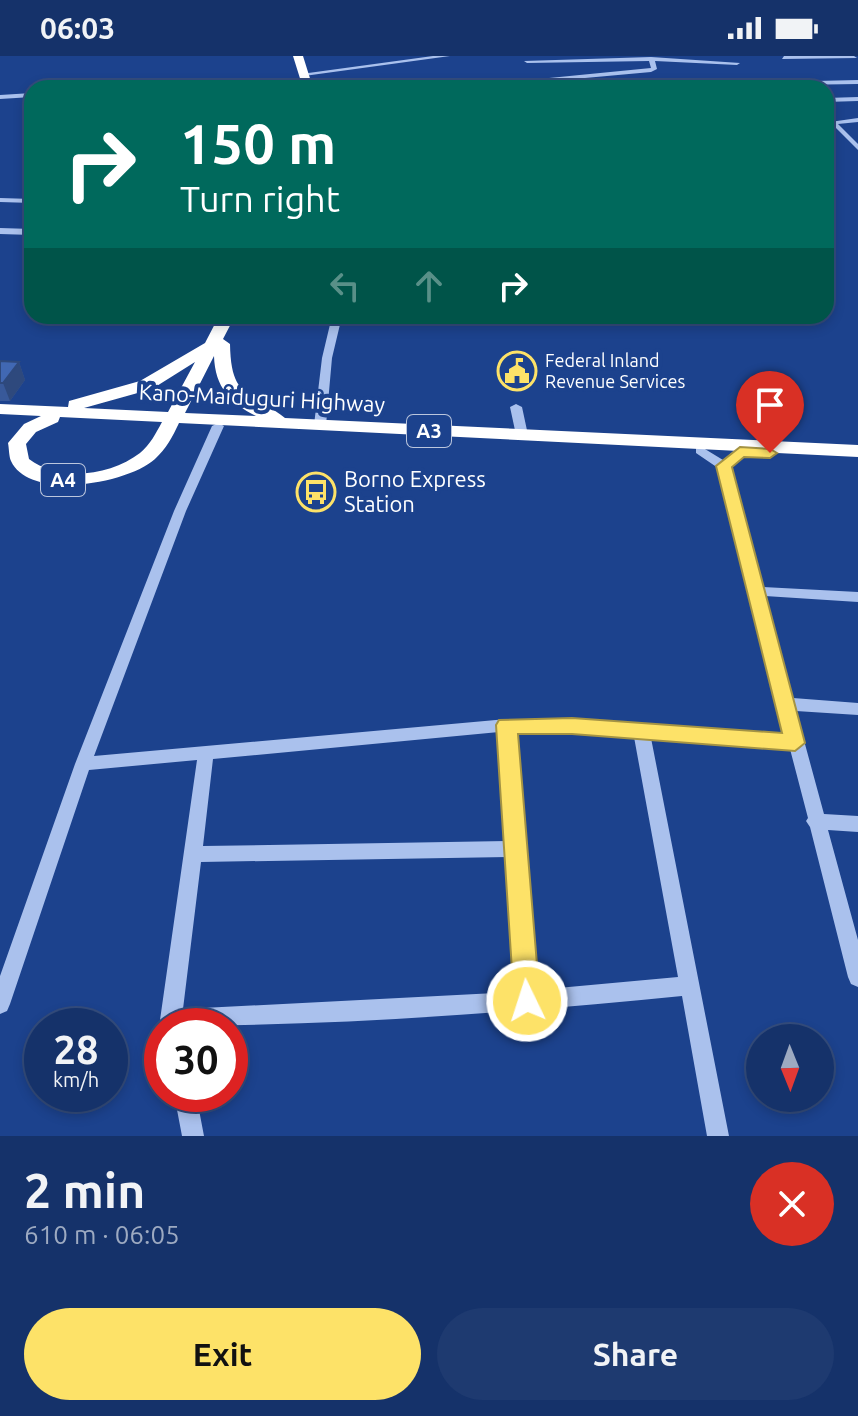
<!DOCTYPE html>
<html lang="en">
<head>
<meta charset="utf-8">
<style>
	body { margin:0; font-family:Ubuntu,sans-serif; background:#1e3a70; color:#f1f3f6; height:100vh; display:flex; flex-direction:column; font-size:30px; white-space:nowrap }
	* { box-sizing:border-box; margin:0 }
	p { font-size:26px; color:#9daac1 }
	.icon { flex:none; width:44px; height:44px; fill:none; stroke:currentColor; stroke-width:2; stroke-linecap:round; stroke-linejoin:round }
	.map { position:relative; height:1080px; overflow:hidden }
	.drawer { display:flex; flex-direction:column; background:#15326a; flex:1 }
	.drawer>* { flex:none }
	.banner { position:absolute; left:24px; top:24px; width:810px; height:244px; border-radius:24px; box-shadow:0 4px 12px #0003,0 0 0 2px #344d7e; background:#00695c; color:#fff; overflow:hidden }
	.needle { width:52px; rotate:179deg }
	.fabs { position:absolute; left:746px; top:968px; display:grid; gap:16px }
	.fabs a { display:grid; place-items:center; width:88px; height:88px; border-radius:50%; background:#15326a; box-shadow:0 4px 12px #0003,0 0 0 2px #344d7e; font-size:40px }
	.speed { position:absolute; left:24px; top:952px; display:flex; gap:16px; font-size:40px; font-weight:700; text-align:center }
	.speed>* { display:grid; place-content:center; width:104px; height:104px; border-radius:50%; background:#15326a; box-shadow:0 4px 12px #0003,0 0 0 2px #344d7e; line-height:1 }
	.speed small { font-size:20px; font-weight:400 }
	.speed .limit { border:12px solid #d22; background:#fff; color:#111 }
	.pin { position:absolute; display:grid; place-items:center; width:68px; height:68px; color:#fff; margin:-82px -34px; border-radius:50% 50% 50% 0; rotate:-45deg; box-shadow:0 0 8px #0007 }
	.pin .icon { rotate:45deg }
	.me { position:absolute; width:88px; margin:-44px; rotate:356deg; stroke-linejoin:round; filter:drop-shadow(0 0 6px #0008) }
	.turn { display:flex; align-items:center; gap:28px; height:168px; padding:0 24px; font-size:36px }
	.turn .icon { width:104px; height:104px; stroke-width:2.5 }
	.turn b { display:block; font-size:56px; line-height:68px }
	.lanes { display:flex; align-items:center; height:76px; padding:0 24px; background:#0003; justify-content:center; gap:40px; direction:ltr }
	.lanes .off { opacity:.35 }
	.round { display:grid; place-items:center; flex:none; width:84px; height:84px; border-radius:42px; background:#1e3a70 }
	.head { display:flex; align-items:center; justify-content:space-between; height:136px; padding:0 24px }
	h1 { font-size:48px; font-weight:600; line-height:60px }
	.action { display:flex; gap:16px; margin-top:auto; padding:16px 24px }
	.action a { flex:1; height:92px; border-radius:48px; background:#fde268; color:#111; font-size:32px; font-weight:600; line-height:92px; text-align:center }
	.action a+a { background:#1e3a70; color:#f1f3f6 }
	.status { display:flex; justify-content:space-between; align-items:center; height:56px; padding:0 40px; background:#15326a; direction:ltr }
	.status svg { height:22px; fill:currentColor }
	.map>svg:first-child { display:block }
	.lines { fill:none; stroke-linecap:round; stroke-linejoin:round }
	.minor { fill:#aac1ed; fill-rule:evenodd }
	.highway { fill:#fff; fill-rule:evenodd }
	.wall { fill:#38599a }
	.shaded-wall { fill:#2e497d }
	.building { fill:#4168b3; stroke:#2e497d; stroke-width:2 }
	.route { fill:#fde268; stroke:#a49344; stroke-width:2 }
	.labels { text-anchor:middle; stroke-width:8; stroke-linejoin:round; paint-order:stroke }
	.far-poi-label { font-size:18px; fill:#fff; stroke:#1c428d; text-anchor:start }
	.shield { fill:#1c428d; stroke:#bbc6dd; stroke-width:2 }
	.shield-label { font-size:20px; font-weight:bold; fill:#fff }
	.street-label { font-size:22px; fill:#fff; stroke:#1c428d }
	.poi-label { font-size:22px; fill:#fff; stroke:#1c428d; text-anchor:start }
</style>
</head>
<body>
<div class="status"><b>06:03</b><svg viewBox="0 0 49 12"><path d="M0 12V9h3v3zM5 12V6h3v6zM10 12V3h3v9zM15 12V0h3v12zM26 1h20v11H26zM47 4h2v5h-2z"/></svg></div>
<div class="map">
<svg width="858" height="1080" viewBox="0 0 858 1080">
	<rect width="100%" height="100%" fill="#1c428d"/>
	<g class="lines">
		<path class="minor" d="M433,0H450L304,20L301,18Z
			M784,0H854L857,2L782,3Z
			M651,1L740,7L737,9L655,5L657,13L651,16L541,26L539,23L651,12L649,5L527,7L524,5Z
			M308,23L306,26L142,32L145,30Z
			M858,24V28L612,32L615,30Z
			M32,37V41L0,43V39Z
			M858,41V45L826,46V42Z
			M858,62V66L838,68L858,88V94L830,66Z
			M0,142L32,143V147L0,146Z
			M0,172L32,173V179L0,178Z
			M332,260H342L332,302L326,369L320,372L314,369L322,302Z
			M516,348L522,351L528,379L522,382L516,379L510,351Z
			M218,367L224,370L186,455L94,700L507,663L641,668L787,680L718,412L696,397V391L700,390L723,404L736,393H744L746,396L730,411L763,531L858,536V546L765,540L793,642L858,647V659L796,655L824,758L858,760V776L828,774L858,884V931L851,928L848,921L810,771L806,765L808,762L790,693L651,682L729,1080H707L682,940C509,957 334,970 162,970V973L160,964L197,704L89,714L10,948L7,955L0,958V920L75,708L174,455L212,370ZM499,676L507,785L203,790L213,703ZM515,676H572L634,681L678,921L536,934ZM508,801L516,936L183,953L201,806Z
			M174,1038H196L204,1080H182Z"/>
		<path class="highway" d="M293,0H303L313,32H303Z
			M219,260H235L223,283L230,288C231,343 249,334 285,362L858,389V401L179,367C173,380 166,393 155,403C129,427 30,446 11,405C9,401 9,392 8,387L24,368L41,360L0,358V348L68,351L69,345L140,325L205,287ZM214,300C215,331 230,347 256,360L185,357ZM195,306L168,356L84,352L152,333ZM60,361L162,366C156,377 150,389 140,397C110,420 59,426 29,403L26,388L36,376L58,366Z"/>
	</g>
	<path class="wall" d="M0,305L19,306L25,324L10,345H0Z"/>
	<path class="shaded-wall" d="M19,306L25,324L10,345L3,327Z"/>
	<path class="building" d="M0,305L19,306L3,327H0Z"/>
	<path class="route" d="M740,391L770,393L777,397L770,402L744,401L732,411L805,687L795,695L572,678H518L540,945L536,954L527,958L518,954L514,945L496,669L499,664L572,662L782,677L716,410Z"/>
	<defs>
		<g id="civic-ring" transform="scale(2)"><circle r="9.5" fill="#1c428d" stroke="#fde268" stroke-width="1.5"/><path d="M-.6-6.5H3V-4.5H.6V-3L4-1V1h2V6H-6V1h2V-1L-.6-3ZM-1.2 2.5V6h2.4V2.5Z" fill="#fde268"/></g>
		<g id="bus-ring" transform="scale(2)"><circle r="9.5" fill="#1c428d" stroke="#fde268" stroke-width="1.5"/><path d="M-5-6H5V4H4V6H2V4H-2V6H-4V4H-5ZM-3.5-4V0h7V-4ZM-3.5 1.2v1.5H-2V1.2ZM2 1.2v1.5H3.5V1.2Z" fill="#fde268"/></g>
	</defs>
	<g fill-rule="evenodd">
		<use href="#civic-ring" x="517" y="315"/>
		<use href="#bus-ring" x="316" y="436"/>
	</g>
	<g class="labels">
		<g class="far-poi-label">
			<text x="545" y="311">Federal Inland<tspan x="545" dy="21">Revenue Services</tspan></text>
		</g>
		<g class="shield">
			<rect x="407" y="359" width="44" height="32" rx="6"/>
			<rect x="41" y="408" width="44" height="32" rx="6"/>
		</g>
		<g class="shield-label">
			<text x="429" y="382">A3</text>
			<text x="63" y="431">A4</text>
		</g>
		<g class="street-label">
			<text transform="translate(262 342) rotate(3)" y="8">Kano-Maiduguri Highway</text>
		</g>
		<g class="poi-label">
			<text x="344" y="431">Borno Express<tspan x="344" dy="25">Station</tspan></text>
		</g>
	</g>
</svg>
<div class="fabs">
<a><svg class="needle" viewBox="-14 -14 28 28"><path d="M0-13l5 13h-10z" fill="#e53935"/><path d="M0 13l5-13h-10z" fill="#9daac1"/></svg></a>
</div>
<div class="speed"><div>28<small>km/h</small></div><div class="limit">30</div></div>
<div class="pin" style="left:770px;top:397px;background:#d93025"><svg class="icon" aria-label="arrive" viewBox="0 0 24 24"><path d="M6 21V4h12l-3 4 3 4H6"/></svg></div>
<svg class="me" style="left:527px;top:945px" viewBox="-20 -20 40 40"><circle r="17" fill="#fde268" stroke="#fff" stroke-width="3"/><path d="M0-11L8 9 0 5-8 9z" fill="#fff"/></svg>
<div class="banner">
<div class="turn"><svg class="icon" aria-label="right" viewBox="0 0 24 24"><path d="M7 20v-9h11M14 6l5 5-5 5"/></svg><div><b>150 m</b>Turn right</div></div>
<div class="lanes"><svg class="icon off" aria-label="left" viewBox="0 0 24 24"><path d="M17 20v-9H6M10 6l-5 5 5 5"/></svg><svg class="icon off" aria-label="ahead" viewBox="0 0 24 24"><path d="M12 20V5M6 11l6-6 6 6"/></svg><svg class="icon" aria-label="right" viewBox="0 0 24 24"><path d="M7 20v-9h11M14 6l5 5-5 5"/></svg></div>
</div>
</div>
<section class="drawer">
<div class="head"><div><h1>2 min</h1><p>610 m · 06:05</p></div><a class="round" style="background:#d93025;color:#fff"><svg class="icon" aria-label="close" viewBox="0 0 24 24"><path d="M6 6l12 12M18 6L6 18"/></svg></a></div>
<div class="action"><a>Exit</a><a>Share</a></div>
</section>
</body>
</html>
